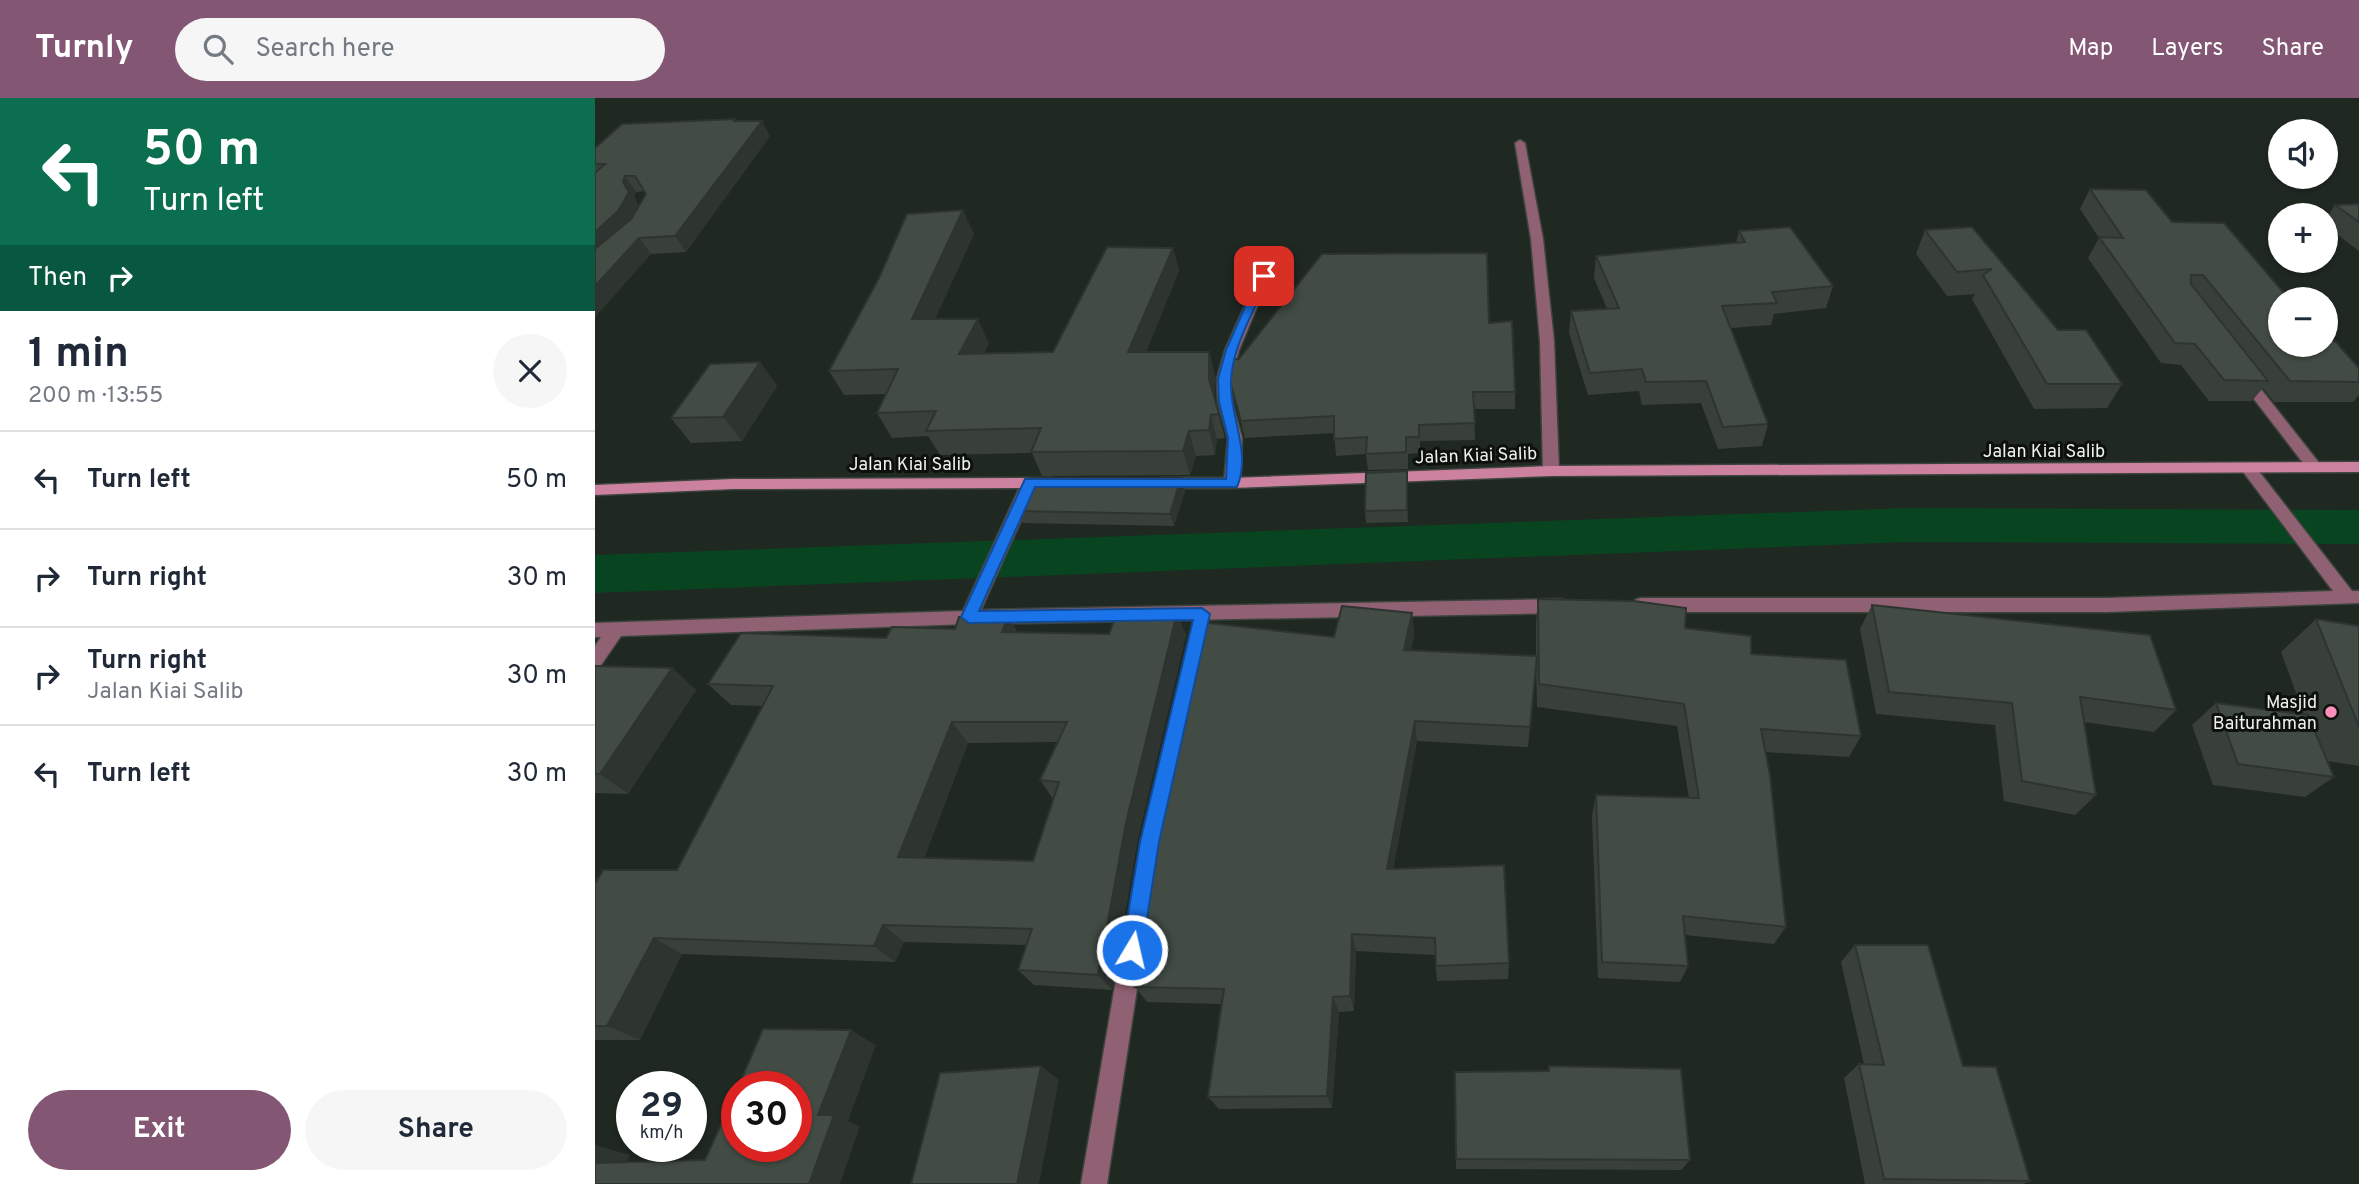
<!DOCTYPE html>
<html lang="en">
<head>
<meta charset="utf-8">
<style>
	body { margin:0; font-family:Overpass,sans-serif; background:#f6f6f7; color:#1f2937; height:100vh; display:flex; flex-direction:column; font-size:26px; white-space:nowrap }
	* { box-sizing:border-box; margin:0 }
	p { font-size:23px; color:#747a83 }
	.icon { flex:none; width:38px; height:38px; fill:none; stroke:currentColor; stroke-width:2; stroke-linecap:round; stroke-linejoin:round }
	.map { position:relative; flex:1; overflow:hidden }
	.drawer { display:flex; flex-direction:column; background:#fff; width:595px }
	.drawer>* { flex:none }
	.banner { background:#0b6e4f; color:#fff; overflow:hidden }
	.buttons { position:absolute; left:1673px; top:21px; display:grid; gap:14px }
	.buttons a { display:grid; place-items:center; width:70px; height:70px; border-radius:50%; background:#fff; box-shadow:0 2px 5px #0004; font-size:35px }
	.speed { position:absolute; left:21px; top:973px; display:flex; gap:14px; font-size:35px; font-weight:700; text-align:center }
	.speed>* { display:grid; place-content:center; width:91px; height:91px; border-radius:50%; background:#fff; box-shadow:0 2px 5px #0004; line-height:1 }
	.speed small { font-size:18px; font-weight:400 }
	.speed .limit { border:10px solid #d22; background:#fff; color:#111 }
	.pin { position:absolute; display:grid; place-items:center; width:60px; height:60px; color:#fff; margin:-30px; border-radius:14px; box-shadow:0 4px 10px #0006 }
	.me { position:absolute; width:77px; margin:-38px; rotate:9deg; stroke-linejoin:round; filter:drop-shadow(0 0 5px #0008) }
	.turn { display:flex; align-items:center; gap:24px; height:147px; padding:0 28px; font-size:32px }
	.turn .icon { width:91px; height:91px; stroke-width:2.5 }
	.turn b { display:block; font-size:49px; line-height:60px }
	.then { display:flex; align-items:center; height:66px; padding:0 28px; background:#0003; gap:14px; font-size:26px }
	.round { display:grid; place-items:center; flex:none; width:74px; height:74px; border-radius:37px; background:#f6f6f7 }
	.head { display:flex; align-items:center; justify-content:space-between; height:119px; padding:0 28px }
	h1 { font-size:42px; font-weight:700; line-height:52px }
	.action { display:flex; gap:14px; margin-top:auto; padding:14px 28px }
	.action a { flex:1; height:80px; border-radius:42px; background:#835673; color:#fff; font-size:28px; font-weight:700; line-height:80px; text-align:center }
	.action a+a { background:#f6f6f7; color:#1f2937 }
	ul { padding:0; list-style:none }
	li { display:flex; align-items:center; gap:21px; height:98px; padding:0 28px; border-top:2px solid #e0e1e3 }
	li div { flex:1 }
	li b { display:block; font-size:26px }
	li em { font-style:normal }
	header { display:flex; align-items:center; gap:42px; box-sizing:border-box; height:98px; padding:0 35px; background:#835673; color:#fff }
	header strong { font-size:33px }
	nav { display:flex; gap:38px; margin-inline-start:auto; font-size:24px }
	.search { width:490px; height:63px; background:#f6f6f7; display:flex; align-items:center; gap:18px; box-sizing:border-box; padding:0 24px; border-radius:38px; color:#747a83; font-size:26px }
	main { display:flex; flex:1; min-height:0 }
	.map>svg:first-child { display:block }
	.lines { fill:none; stroke-linecap:round; stroke-linejoin:round }
	.canal { fill:#084420; fill-rule:evenodd }
	.street-casing { stroke:#3d443e; stroke-width:3 }
	.secondary-casing { stroke:#3d443e; stroke-width:3 }
	.street { fill:#906173; fill-rule:evenodd }
	.secondary { fill:#cc829f; fill-rule:evenodd }
	.wall { fill:#39403a; fill-rule:evenodd }
	.shaded-wall { fill:#2e3430 }
	.building { fill:#424b44; stroke:#2e3430; stroke-width:2; fill-rule:evenodd }
	.route { fill:#1a73e8; stroke:#114b97; stroke-width:2 }
	.poi-dot { fill:#fe8ebc; stroke:#0d100d; stroke-width:2.5 }
	.labels { text-anchor:middle; stroke-width:6; stroke-linejoin:round; paint-order:stroke }
	.street-label { font-size:18px; fill:#ecf2ed; stroke:#0d100d }
	.poi-label { font-size:18px; fill:#ecf2ed; stroke:#0d100d; text-anchor:end }
</style>
</head>
<body>
<header>
<strong>Turnly</strong>
<div class="search"><svg class="icon" aria-label="search" viewBox="0 0 24 24"><circle cx="10" cy="10" r="6"/><path d="M15 15l6 6"/></svg>Search here</div>
<nav><a>Map</a><a>Layers</a><a>Share</a></nav>
</header>
<main>
<section class="drawer">
<div class="banner">
<div class="turn"><svg class="icon" aria-label="left" viewBox="0 0 24 24"><path d="M17 20v-9H6M10 6l-5 5 5 5"/></svg><div><b>50 m</b>Turn left</div></div>
<div class="then">Then<svg class="icon" aria-label="right" viewBox="0 0 24 24"><path d="M7 20v-9h11M14 6l5 5-5 5"/></svg></div>
</div>
<div class="head"><div><h1>1 min</h1><p>200 m · 13:55</p></div><a class="round"><svg class="icon" aria-label="close" viewBox="0 0 24 24"><path d="M6 6l12 12M18 6L6 18"/></svg></a></div>
<ul>
<li><svg class="icon" aria-label="left" viewBox="0 0 24 24"><path d="M17 20v-9H6M10 6l-5 5 5 5"/></svg><div><b>Turn left</b></div><em>50 m</em></li>
<li><svg class="icon" aria-label="right" viewBox="0 0 24 24"><path d="M7 20v-9h11M14 6l5 5-5 5"/></svg><div><b>Turn right</b></div><em>30 m</em></li>
<li><svg class="icon" aria-label="right" viewBox="0 0 24 24"><path d="M7 20v-9h11M14 6l5 5-5 5"/></svg><div><b>Turn right</b><p>Jalan Kiai Salib</p></div><em>30 m</em></li>
<li><svg class="icon" aria-label="left" viewBox="0 0 24 24"><path d="M17 20v-9H6M10 6l-5 5 5 5"/></svg><div><b>Turn left</b></div><em>30 m</em></li>
</ul>
<div class="action"><a>Exit</a><a>Share</a></div>
</section>
<div class="map">
<svg width="1764" height="1086" viewBox="0 0 1764 1086">
	<rect width="100%" height="100%" fill="#202822"/>
	<g class="lines">
		<path class="canal" d="M1313,410L1764,412V446L1313,444L0,495V457Z"/>
		<g class="street-casing">
			<path id="street" d="M925,42L930,45L948,141L959,243L964,373L956,378L948,373L945,243L936,141L920,45Z
				M669,174L675,178L644,252L636,281L637,304L647,340L645,385L637,390L629,385L633,340L623,304L622,281L630,252L663,178Z
				M1649,275L1654,276L1725,366L1728,370L1725,374H1715L1642,279Z
				M1654,366L1659,367L1757,493H1764V505L1512,514H1046L1040,512L1038,507L1040,502L1046,500H1512L1738,493L1649,375L1646,371L1649,367Z
				M432,386L440,391L386,512L966,501L972,503L975,508L972,513L966,515L374,526L26,538L6,567L0,569V548L6,539H0V525L368,513L424,391Z
				M536,847L544,850L547,858L512,1086H486L525,858L528,850Z"/>
		</g>
		<g class="secondary-casing">
			<path id="secondary" d="M1764,364V374L956,378L637,390H567L559,385L567,380H637L956,368Z
				M458,380L466,385L458,390L138,391L0,397V387L138,381Z"/>
		</g>
		<use href="#street" class="street"/>
		<use href="#secondary" class="secondary"/>
	</g>
	<path class="wall" d="M140,21L141,23L175,38L91,154L56,156L0,219V50ZM50,93L51,96L44,108L39,99L41,94Z
		M1495,91L1577,124L1685,247L1764,270V297L1758,304H1679L1668,290L1657,303H1614L1586,267L1566,265L1493,160L1504,140L1485,111Z
		M1764,106V153L1731,128V121L1740,107Z
		M1377,129L1463,232L1527,286L1512,310L1439,311L1377,201L1380,196L1352,198L1321,156L1330,132Z
		M1144,133L1238,188L1231,210L1179,216L1176,227L1135,230L1173,326L1167,348L1123,351L1106,305L1047,307L1044,293L993,297L974,235L976,213L1012,211L999,180L1001,158L1141,145Z
		M379,136L340,221L394,245L389,255L458,254L578,150L584,173L551,254H614L620,278V303L630,340L622,341L620,357L601,358L595,377L447,378L437,355L345,357L333,338L297,340L282,315L291,296L249,297L234,273Z
		M894,225L920,294V311H879L880,342L825,343V355L813,356V371L773,372L771,356L741,358L739,335L650,340L636,287L644,261Z
		M165,264L182,288L147,343L96,345L76,320Z
		M812,373L813,424L771,425L770,413Z
		M586,380L590,393L579,428L428,425L421,413Z
		M943,501L1090,530L1156,556L1266,638L1254,659L1170,654L1191,829L1179,846L1090,837L1093,868L1085,884L1003,880L997,718L1001,697L1094,700L1082,628L942,609L941,569L933,649L822,643L798,771L914,865L913,881L842,883L840,857L761,853L759,913L744,914L737,1010L624,1011L613,999L626,906L552,904L532,879L739,539L817,515L819,537L816,552L941,558V524Z
		M1277,507L1581,612L1559,634L1489,624L1501,697L1480,717L1409,703L1400,627L1281,616L1265,531Z
		M582,515L591,537L542,744L517,892L439,887L423,872L432,847L309,844L300,864L87,856L45,942H0V786L82,772L167,608L136,607L113,586L291,540L360,531L413,518L423,535L514,536ZM463,644L445,682L458,701L438,763L329,760L373,645Z
		M1721,521L1764,528V668L1732,663L1739,679L1710,699L1618,687L1597,627L1621,605L1709,617L1686,554Z
		M0,568L77,570L101,592L33,696L0,695Z
		M1260,847L1368,968L1435,1083L1428,1086H1270L1249,980L1264,966H1269L1246,864Z
		M954,968L1095,1062L1086,1072L861,1071V1061L952,973Z"/>
	<path class="shaded-wall" d="M167,23L175,38L91,154L80,138Z
		M30,78L41,94L39,99L45,110L35,129L0,160V134Z
		M368,112L379,136L329,245L317,221Z
		M44,140L56,156L0,219V188Z
		M578,150L584,173L541,279L533,254Z
		M383,221L394,245L376,280L364,256Z
		M614,254L620,278V305L614,281Z
		M165,264L182,288L147,343L128,319Z
		M616,317L622,341L620,357L614,332Z
		M594,333L601,358L595,377L588,353Z
		M812,373L813,386V424L812,412Z
		M586,380L590,393L579,428L575,416Z
		M582,515L591,537L542,744L517,892L503,877L531,725Z
		M817,515L819,537L811,574L809,552Z
		M413,518L426,540L407,534Z
		M77,570L101,592L33,696L5,676Z
		M820,623L822,643L795,789L792,771Z
		M357,624L373,645L322,777L303,759Z
		M288,827L309,844L300,864L279,848Z
		M757,836L761,853L759,913L755,898Z
		M59,840L87,856L45,942L12,928Z
		M738,899L744,914L737,1010L732,998Z
		M256,932L281,947L253,1023L265,1028L245,1086H214L223,1017Z
		M446,968L464,982L444,1086H422Z
		M0,1047L35,1057L26,1075L0,1068Z"/>
	<path class="building" d="M140,21L139,23H167L80,138L44,140L0,188V151L36,121L51,96L40,78H30L28,84L34,94L23,113L0,134V75L10,66H0V50L27,26Z
		M1495,91L1551,92L1577,124L1629,125L1694,201H1685V247H1731V243H1740L1764,270V284L1695,283L1608,177H1596V186L1673,283L1629,282L1600,246L1580,245L1504,139L1528,140Z
		M1764,106V124L1740,107Z
		M368,112L317,221H383L364,256L458,254L512,149L578,150L533,254H614V281L624,316L616,317L614,332L594,333L588,353L436,354L446,330L331,333L341,313L282,315L303,271L234,273L284,180L312,116Z
		M1195,129L1238,188L1177,194L1182,205L1127,208L1173,326L1128,329L1111,283L1051,284L1047,271L995,275L976,213L1024,210L1001,158L1150,144L1144,133Z
		M1377,129L1463,232H1491L1527,286H1452L1388,177L1397,171L1362,174L1330,132Z
		M892,155L894,225L917,223L920,294H878L880,325L824,327V339H811V354L771,356L772,339L739,341V318L646,323L636,287V261H644L727,156Z
		M165,264L128,319L76,320L115,266Z
		M812,373V412L770,413L771,375Z
		M436,380H586L575,416L421,413Z
		M943,501L1039,503L1091,510L1090,530L1156,538V556L1251,562L1266,638L1166,631L1175,677L1191,829L1088,818L1093,868L1007,864L1001,697L1104,700L1089,606L944,586Z
		M1277,507L1555,537L1581,612L1485,599L1501,697L1427,683L1417,605L1294,594Z
		M747,508L817,515L809,552L942,558L935,629L820,623L792,771L909,767L914,865L841,868L840,840L757,836L755,898L738,899L732,998L613,999L629,891L539,889L541,880L532,879L557,726L604,524L739,539Z
		M523,512L582,515L531,725L503,877L423,872L437,831L288,827L279,848L59,840L12,928H0V786L8,772H82L178,588L113,586L146,535L291,540L297,529L360,531L364,519L413,518L407,534L514,536ZM357,624H472L445,682L464,684L438,763L303,759Z
		M1721,521L1764,528V629Z
		M0,568L77,570L5,676H0Z
		M1621,605L1713,617L1739,679L1643,666Z
		M1260,847H1333L1368,968L1401,969L1435,1083L1289,1081L1264,966L1289,967Z
		M168,931L256,932L223,1017H239L214,1086H0V1065L110,1062L142,991V1048H201V989H143Z
		M446,968L422,1086H316L345,975Z
		M954,968L1086,971L1095,1062L861,1061L860,974L954,973Z"/>
	<path class="route" d="M665,175L674,178C661,210 637,248 636,283C634,318 657,354 642,389H440L384,513L607,510L615,516L564,744L547,852L544,858L537,861L530,858L527,852L545,744L598,522L374,525L366,519L430,381H631L633,340L624,304L623,281L631,252Z"/>
	<circle class="poi-dot" cx="1736" cy="614" r="7"/>
	<g class="labels">
		<g class="street-label">
			<text x="1449" y="359">Jalan Kiai Salib</text>
			<text transform="translate(881 357) rotate(-2)" y="6">Jalan Kiai Salib</text>
			<text x="315" y="372">Jalan Kiai Salib</text>
		</g>
		<g class="poi-label">
			<text x="1722" y="610">Masjid<tspan x="1722" dy="21">Baiturahman</tspan></text>
		</g>
	</g>
</svg>
<div class="buttons">
<a><svg class="icon" aria-label="sound" viewBox="0 0 24 24"><path d="M4 9h4l5-4v14l-5-4H4zM17 9q2 3 0 6"/></svg></a>
<a>+</a>
<a>−</a>
</div>
<div class="speed"><div>29<small>km/h</small></div><div class="limit">30</div></div>
<div class="pin" style="left:669px;top:178px;background:#d93025"><svg class="icon" aria-label="arrive" viewBox="0 0 24 24"><path d="M6 21V4h12l-3 4 3 4H6"/></svg></div>
<svg class="me" style="left:537px;top:852px" viewBox="-20 -20 40 40"><circle r="17" fill="#1a73e8" stroke="#fff" stroke-width="3"/><path d="M0-11L8 9 0 5-8 9z" fill="#fff"/></svg>
</div>
</main>
</body>
</html>
